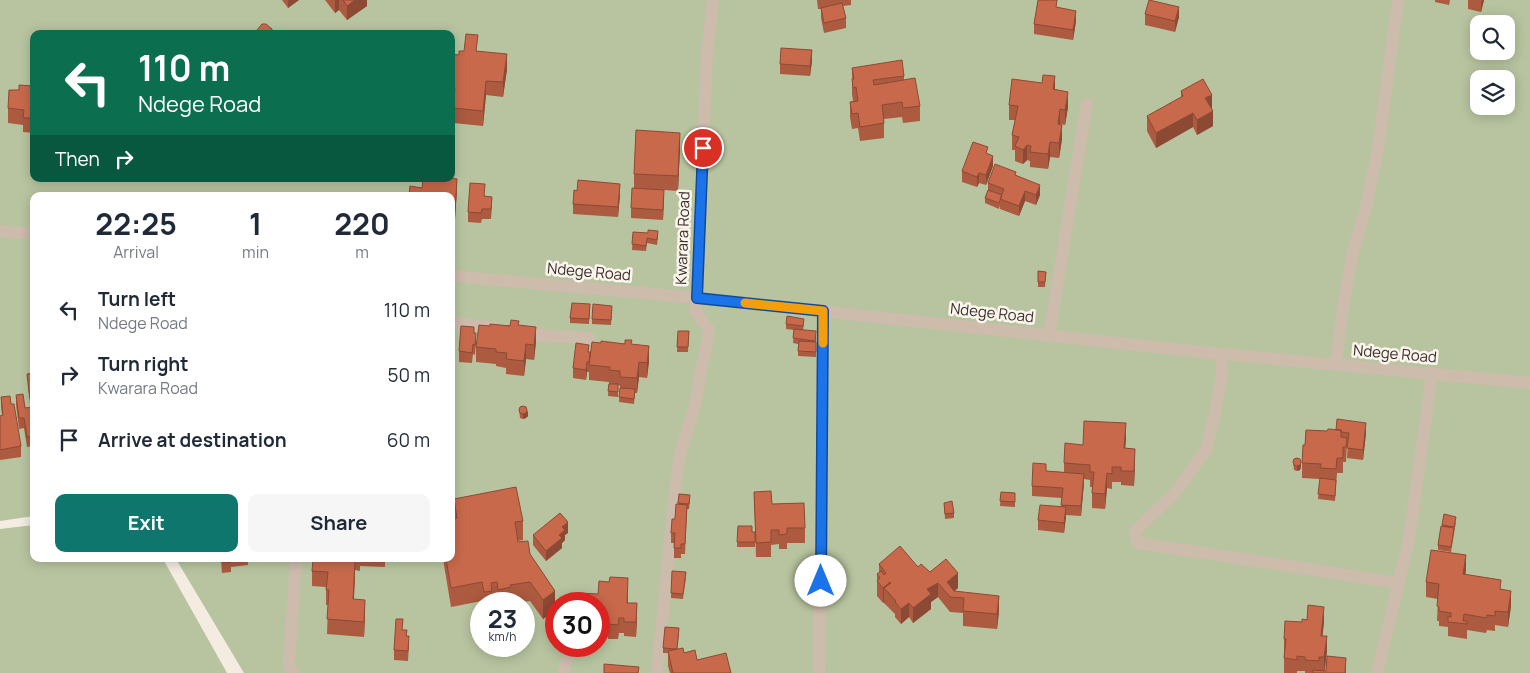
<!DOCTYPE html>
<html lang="en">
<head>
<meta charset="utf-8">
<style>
	body { margin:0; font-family:Manrope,sans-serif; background:#f6f6f7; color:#1f2937; height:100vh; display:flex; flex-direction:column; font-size:19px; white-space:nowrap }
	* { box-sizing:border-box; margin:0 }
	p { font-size:16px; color:#747a83 }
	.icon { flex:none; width:28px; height:28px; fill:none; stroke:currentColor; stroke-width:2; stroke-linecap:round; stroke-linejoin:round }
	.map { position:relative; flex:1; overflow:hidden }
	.drawer { position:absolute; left:30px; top:192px; width:425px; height:370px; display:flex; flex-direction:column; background:#fff; border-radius:10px; box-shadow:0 2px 12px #0003 }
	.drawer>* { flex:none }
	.banner { position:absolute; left:30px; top:30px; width:425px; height:152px; border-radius:10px; box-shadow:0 2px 12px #0003; background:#0b6e4f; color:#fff; overflow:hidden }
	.buttons { position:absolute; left:1470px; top:15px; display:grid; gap:10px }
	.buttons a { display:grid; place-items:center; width:45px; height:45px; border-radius:10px; background:#fff; box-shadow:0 2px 12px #0003; font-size:25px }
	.speed { position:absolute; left:470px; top:592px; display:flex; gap:10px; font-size:25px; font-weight:700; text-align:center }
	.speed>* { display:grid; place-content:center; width:65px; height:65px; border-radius:50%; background:#fff; box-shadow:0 2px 12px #0003; line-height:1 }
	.speed small { font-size:12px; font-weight:400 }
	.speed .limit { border:8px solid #d22; background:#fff; color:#111 }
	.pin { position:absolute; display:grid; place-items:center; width:42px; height:42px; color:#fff; margin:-21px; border:2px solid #fff; border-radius:50%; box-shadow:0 1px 5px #0007 }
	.me { position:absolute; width:55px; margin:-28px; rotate:0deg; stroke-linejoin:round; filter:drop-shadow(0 0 4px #0008) }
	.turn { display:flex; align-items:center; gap:18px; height:105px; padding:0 25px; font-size:22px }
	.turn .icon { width:65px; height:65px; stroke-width:2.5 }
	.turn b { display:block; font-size:35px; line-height:42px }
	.then { display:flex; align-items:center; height:48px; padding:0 25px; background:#0003; gap:10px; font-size:19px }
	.eta { display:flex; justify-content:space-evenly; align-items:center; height:85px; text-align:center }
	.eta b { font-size:30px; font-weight:700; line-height:35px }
	.button { display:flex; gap:10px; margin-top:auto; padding:10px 25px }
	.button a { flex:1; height:58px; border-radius:10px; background:#0f766e; color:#fff; font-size:20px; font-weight:700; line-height:58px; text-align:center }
	.button a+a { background:#f6f6f7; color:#1f2937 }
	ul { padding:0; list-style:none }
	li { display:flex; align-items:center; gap:15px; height:65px; padding:0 25px }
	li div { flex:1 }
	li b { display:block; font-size:19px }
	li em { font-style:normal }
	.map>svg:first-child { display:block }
	.green { fill:#b8c4a0; fill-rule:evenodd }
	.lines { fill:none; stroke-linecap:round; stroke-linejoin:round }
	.minor { stroke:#cdbbac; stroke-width:12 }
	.wall { fill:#ac5a40 }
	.shaded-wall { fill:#8c4a34 }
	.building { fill:#c8694b; stroke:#8c4a34; fill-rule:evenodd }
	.route-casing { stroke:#114b97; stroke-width:12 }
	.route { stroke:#1a73e8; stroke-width:9 }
	.slow { stroke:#f59e0b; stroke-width:9 }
	.labels { text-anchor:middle; stroke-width:5; stroke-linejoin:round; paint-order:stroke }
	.street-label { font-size:15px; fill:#3b302b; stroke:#fbf5ee }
</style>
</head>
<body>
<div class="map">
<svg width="1530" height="673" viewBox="0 0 1530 673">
	<rect width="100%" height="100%" fill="#f4ebe1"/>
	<path class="green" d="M0,0H1530V673H244L176,559H451V196H34V516L0,521ZM1479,24H1506V51H1479ZM34,34H451V179H34ZM1479,79H1506V106H1479ZM481,604H524V646H481ZM556,604H599V646H556Z
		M34,525V559H163L227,673H0V529Z"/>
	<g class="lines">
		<path class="minor" d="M0,231L34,234
			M451,276L697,298L1221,354L1530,383
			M451,322L495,328
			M520,332L549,336L590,338
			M1049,335L1087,104
			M1221,354L1222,375L1215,414L1206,450L1175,493L1135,531V535L1138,543L1399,583
			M1336,364L1343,306L1353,252L1366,207L1378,149L1398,0
			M293,673L290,670L289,664L296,559
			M563,673L567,659
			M657,673L672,520L678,465L684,440L691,420L698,392L700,373L704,358L709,330L695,310L697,298L707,53L713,0
			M819,673L823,311
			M1377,673L1409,540L1432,373"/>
	</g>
	<path class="wall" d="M282,0H299L288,8Z
		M325,0H367V6L347,20L339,10L335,13Z
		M817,0H851V5L843,6L846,18V28L824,33L821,18V9H818Z
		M1435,0H1450L1449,5L1435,2Z
		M1468,0H1484L1481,12L1468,9Z
		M1145,14L1179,17L1175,32L1145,25Z
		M1076,21L1073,40L1034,34V24Z
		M478,51L507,69L503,97L486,95L483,126L453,123V102H452V93H451V54L459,55Z
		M812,61L810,76L780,74V64Z
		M852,68L904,76V80L920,106V121L903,123L902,117L884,119V138L860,141L858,128L852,129L850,117V102L853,101L852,94Z
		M34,86V133L23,132V125L8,123V108L19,90Z
		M1055,90L1068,107L1065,125L1060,124L1062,139L1059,158L1050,157L1048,169L1030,167V161L1027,160L1023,164L1015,161V150H1012V135L1015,120H1009V105Z
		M1181,91L1212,109L1213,126L1197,135L1193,127L1156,148L1147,131V116L1181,98Z
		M680,147L678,191L664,190L663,220L631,218V208L634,188V174Z
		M988,154L993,166L986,185L979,183L977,187L962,182V171Z
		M1016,175L1040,195L1036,205L1025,201L1019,216L1000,209V205L999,209L985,203V198L988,191V183Z
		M422,188L457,189L455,219H451V196H409Z
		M620,194L618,217L573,214V204Z
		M485,196L492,207L491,219H482L481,223L468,222V212Z
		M633,232L658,236L657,245L647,243L646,251L632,250Z
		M1038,271L1046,272L1045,287H1038Z
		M590,309L589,324L570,323V318Z
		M612,311L611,325L592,324V319Z
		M786,324H804L803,330L816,337V357L798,356V344L793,343L794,330L786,329Z
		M519,325L536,342L534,360L526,359L524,376L506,374V368L496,366V364L476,362V347L490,326Z
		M678,331H689L688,352H677Z
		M474,333L476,343L475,355L473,354L472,363L459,362V351Z
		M601,343L632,344L649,361L647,378L639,377L637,393H635L634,404L619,402L620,386L618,385V397L608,396L609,382L589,380V369V372H587L586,380L573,378V368L589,352H590Z
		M34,373V404H30L27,374Z
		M16,395L25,408L34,407V446L27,447L24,428L19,429L16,405Z
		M1,397L11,404L21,446V457L0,460V416L2,415L1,407Z
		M519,409L528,416L526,418L523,419L520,418Z
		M1306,430L1366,433L1363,460L1347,458L1348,443H1347L1346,462H1343V473H1337L1335,501L1318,499L1320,479L1302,478V463L1305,445Z
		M1126,438L1125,449L1135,464L1134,486L1121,485V482H1112V489L1107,488L1105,509L1092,508V487H1090V480L1084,479L1081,516L1066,515L1064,533L1038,530V520L1061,507L1062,498L1032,496V486L1046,471L1064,472V463L1083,445Z
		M1293,462L1301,467L1300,470L1297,471L1294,470Z
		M754,492L805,528V543H787V549H779V544L771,545V557H756Z
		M1001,492L1015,493V507L1000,506Z
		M679,494L690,500L689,509H687L685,554H681V558H674V543H671V533L675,519Z
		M454,499L523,521V540L518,541V542L530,554L555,610L543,619L530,601L513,604H497V601L492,602V604H483L482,601L451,607L443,559H451L454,518Z
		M944,503L954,513V518L945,519Z
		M1456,522L1451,552L1438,550V545L1442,525Z
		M738,526L752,532H755V547H737Z
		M568,533L565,535V540L562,543V548L546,561L533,545V535Z
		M221,559H248V565L231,567V572L222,573Z
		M345,559H385V567L360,566V571L355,570L354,599L365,615L364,637L327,634L328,605H326V587L312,586V571L345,561Z
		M879,564L918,567L930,572L958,588L954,591L999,611L997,629L963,626V613L950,612L938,597L931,602V609L913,623L909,617L901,624L895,617V614L884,603V602L883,603L877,596V574L879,573Z
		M1466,570L1465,575L1501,589L1511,606L1508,627L1495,625V631L1487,630L1486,633L1467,630V639L1448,636V627L1439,626V621H1437L1438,599L1426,597V582Z
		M686,577L683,599L671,598V593Z
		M628,593V603L637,618L636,637L624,636V633H619L618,639H608V633H599L598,594Z
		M1302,622H1324L1322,636L1327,651L1325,671L1346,668V673H1305V671H1297V673H1284V639Z
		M403,630L407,636L409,646L408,661L394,660V650Z
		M679,633L677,649L697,660L731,673H670L668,666V653H663V648Z"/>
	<path class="shaded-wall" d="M288,0H299L288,8Z
		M335,0H339V10L335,13Z
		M355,0H367V6L347,20V6Z
		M1482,0H1484L1481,12V2Z
		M1179,7V17L1175,32V21Z
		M1076,11V21L1073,40V30Z
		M812,50V61L810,76V66Z
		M507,54V69L503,97V82Z
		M1055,76V91L1053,89Z
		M486,81V95L483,126V111Z
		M1068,92V107L1065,125V110Z
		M1212,95V110L1205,98Z
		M1060,109V124L1058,139V124Z
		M1213,111V126L1197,135V120Z
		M1193,113V127L1156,148V133Z
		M1062,125V139L1059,158V143Z
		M680,133V147L678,191V176Z
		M1050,142V157L1048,169V154Z
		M1027,145V160L1023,164V150Z
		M993,156V166L986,185V175Z
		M979,173V183L977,187V177Z
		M457,179V189L455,219V209Z
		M620,184V194L618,217V207Z
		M1040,185V195L1036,205V195Z
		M664,190V200L663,220V210Z
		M1025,191V201L1019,216V206Z
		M536,327V342L534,360V345Z
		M526,344V359L524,376V361Z
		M649,346V361L647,378V363Z
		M587,362V372L586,380V370Z
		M639,362V377L637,393V378Z
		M528,411V416L526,418L523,419V414Z
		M1126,423V438L1124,463V448Z
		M1366,423V433L1363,460V450Z
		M1135,449V464L1134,486V471Z
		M1301,462V467L1300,470L1297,471V466Z
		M1107,473V488L1105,509V494Z
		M1084,474V484L1081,516V506Z
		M1066,507V517L1064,533V523Z
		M568,522V533L565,535V540L562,543V548L546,561V551L559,535L562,527Z
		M1466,555V570L1463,589V574Z
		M355,561V576L353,614V599Z
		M958,573V588L949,596L947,582Z
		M628,578V593L627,617V603Z
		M890,582V595L884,588V602L883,603V588Z
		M938,583V597L931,602V609L913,623V608L927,589Z
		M555,591V610L543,619V600Z
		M1511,591V606L1508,627V612Z
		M999,596V611L997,629V614Z
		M365,600V615L364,637V622Z
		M637,603V618L636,637V622Z
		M909,603V617L901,624V609Z
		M1324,607V622L1321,651V636Z
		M1327,636V651L1324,672V657Z"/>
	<path class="building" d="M343,0H355L347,6Z
		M1038,0H1057L1056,7L1076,11L1073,30L1034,24Z
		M1149,0L1179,7L1175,21L1145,14Z
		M842,3L846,18L824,23L821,8Z
		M262,24H266L272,29V33L271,34H258L257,30Z
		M466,34L478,35L476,51L507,54L503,82L486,81L483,111L453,108L455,88L452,87L453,78H451V54L459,55V51H464Z
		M781,48L812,50L810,66L780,64Z
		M902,60L904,76L873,80L874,85L915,78L920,106L903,108L902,102L882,105L884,123L860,127L858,113L852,114L850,102L858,101L856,87L853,88L852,79H854L852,68Z
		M1043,75L1055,76L1053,89L1068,92L1065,110L1060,109L1058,124L1062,125L1059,143L1050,142L1048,154L1030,152L1031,146L1027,145L1023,150L1015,146L1019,137L1012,135L1018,106L1009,105L1012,79L1042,83Z
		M1203,79L1212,95L1205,98L1213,111L1197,120L1193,113L1156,133L1147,116L1183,96L1181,91Z
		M19,85L34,86V118H23L24,110L8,108L9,90H19Z
		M636,130L680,133L678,176L634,174Z
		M973,142L988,147L986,153L993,156L986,175L979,173L977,177L962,171Z
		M995,164L1016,172L1015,175L1040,185L1036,195L1025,191L1019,206L1000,199L1004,189L988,183Z
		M451,178L457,179L455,209H451V196H409L410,186L422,188L423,179ZM421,193L443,195V196L421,194Z
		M578,180L620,184L618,207L573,204L574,190L577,191Z
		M470,183L485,184L484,196L492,197L491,209H482L481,213L468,212Z
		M632,188L664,190L663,210L631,208Z
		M988,190L1002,195L999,203L985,198Z
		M648,230L658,231L657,240L647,238L646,246L632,244L633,232L648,233Z
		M1038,271L1046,272L1045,282H1038Z
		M572,303L590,304L589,319L570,318Z
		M593,304L612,306L611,320L592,319Z
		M787,316L804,319L803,326L786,324Z
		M511,320L519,321L518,325L536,327L534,345L526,344L524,361L506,359L507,353L496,352V349L476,347L479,325L490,326V324L510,326Z
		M461,326L474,327V333H476L475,345L473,344L472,353L459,351Z
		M794,329L816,331L815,341L793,338Z
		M678,331H689L688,347H677Z
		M625,340H632L631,344L649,346L647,363L639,362L637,378L620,377V371L609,370L610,367L589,365L592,342L601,343V341L625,344Z
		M799,341L816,342V352L798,351Z
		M576,343L589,345L588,352H590L589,362H587L586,370L573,368Z
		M34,373V398L30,399L27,374Z
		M609,384H618V392L608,391Z
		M620,388L635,389L634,399L619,397Z
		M23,394L25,408L34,407V436L27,437L24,418H19L16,395Z
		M10,396L11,404H14L21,446L0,450V416L3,415L1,397Z
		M519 410a4 4 0 1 1 8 0a4 4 0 1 1-8 0Z
		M1337,419L1366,423L1363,450L1347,448L1349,433L1341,432V430H1336Z
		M1084,421L1126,423L1124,448L1135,449L1134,471H1121V467H1112V474L1107,473L1105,494L1092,493L1094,472H1090V465L1064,463L1065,443L1083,445Z
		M1328,429L1341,430V437L1347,438L1346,447H1343V458H1337L1336,469L1320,468L1321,464L1302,463L1303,445H1305L1306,430L1327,431Z
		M1293 462a4 4 0 1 1 8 0a4 4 0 1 1-8 0Z
		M1033,463L1046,464V471L1084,474L1081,506L1061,505L1063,488L1032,486Z
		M1320,478L1336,480L1335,496L1318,494Z
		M516,487L523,521L515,522L518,542L528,541L530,554L555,591L543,600L530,582L510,585L511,587L498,590L497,582L491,583L492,591L484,592L482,582L451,588L446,559H451V519L457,518L454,499Z
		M771,491L772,504L804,503L805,528H787V534L779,535V530H771V542L756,543L754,492Z
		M1001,492L1015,493V502L1000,501Z
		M679,494L690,495L689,504L678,503Z
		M952,501L954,513L945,514L944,503Z
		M676,504L687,505L685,544H681V548H674L675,533H671L672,519H675Z
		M1040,505L1066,507L1064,523L1038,520Z
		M560,513L568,522L562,527L565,530L559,535L562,538L546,551L533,535Z
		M1444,514L1456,517L1454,527L1442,525Z
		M738,526H752V532H755V542H737Z
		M1441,526L1454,528L1451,547L1438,545Z
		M900,546L918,567L921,564L930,572L946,559L958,573L947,582L954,591L999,596L997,614L963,611L964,598L950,597L938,583L927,589L931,594L913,608L909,603L901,609L895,602L896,601L884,588L891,583L890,582L883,588L877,581L880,578L877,574L881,571L884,575L886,573L879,564Z
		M1431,550L1466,555L1463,574L1501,580L1500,589L1511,591L1508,612L1495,611V616L1487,615L1486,618L1464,614L1463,621H1467V624L1448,622V616L1451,617V613L1439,611V607L1437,606L1439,584L1426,582Z
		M222,559H231V562H222Z
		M313,559L355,561L353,599L365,600L364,622L327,619L329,590H326L328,572L312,571Z
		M345,559H360V560H345Z
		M672,571L686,572L683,594L671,593Z
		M610,577L628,578L627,603H637L636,622H624V618H619L618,625L608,624V619H599V604H578L579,593L598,594L599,581L609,582Z
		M1308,605L1324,607L1321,636H1327L1324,657H1319V661L1305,660V657L1297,656V660L1284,658L1286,639H1284L1285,621L1302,622V619L1307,620Z
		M396,619H403L402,630H407L406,636H409L408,651L394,650Z
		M665,627L679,628L677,649L663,648Z
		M683,648L684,653L695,650L697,660L726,653L731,673H673L668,651Z
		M1327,656L1346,658L1345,673H1313V670L1326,671Z
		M604,664L639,667L638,673H604Z"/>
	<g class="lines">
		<g class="route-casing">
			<path id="route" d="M703,148L697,298L823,311L821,581"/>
		</g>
		<use href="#route" class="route"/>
		<path class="slow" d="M745,303L823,311V343"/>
	</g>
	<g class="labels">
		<g class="street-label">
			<text transform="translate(683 238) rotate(-88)" y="5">Kwarara Road</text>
			<text transform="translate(589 272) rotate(5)" y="5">Ndege Road</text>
			<text transform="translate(992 313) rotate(6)" y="5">Ndege Road</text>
			<text transform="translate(1395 354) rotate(5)" y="5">Ndege Road</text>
		</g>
	</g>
</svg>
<div class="buttons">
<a><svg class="icon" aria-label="search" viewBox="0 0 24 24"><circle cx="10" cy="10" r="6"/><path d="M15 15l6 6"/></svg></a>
<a><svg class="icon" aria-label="layers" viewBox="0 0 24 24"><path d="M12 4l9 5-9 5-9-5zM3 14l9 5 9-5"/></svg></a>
</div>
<div class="speed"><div>23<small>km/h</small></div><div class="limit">30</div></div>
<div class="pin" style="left:703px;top:148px;background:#d93025"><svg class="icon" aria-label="arrive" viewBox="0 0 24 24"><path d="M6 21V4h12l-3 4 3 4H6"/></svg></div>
<svg class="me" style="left:821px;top:581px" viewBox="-20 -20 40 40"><circle r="19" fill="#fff"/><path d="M0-13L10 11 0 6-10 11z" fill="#1a73e8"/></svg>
<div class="banner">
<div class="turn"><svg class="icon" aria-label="left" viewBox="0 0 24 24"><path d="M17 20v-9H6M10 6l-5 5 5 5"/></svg><div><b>110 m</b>Ndege Road</div></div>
<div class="then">Then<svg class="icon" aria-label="right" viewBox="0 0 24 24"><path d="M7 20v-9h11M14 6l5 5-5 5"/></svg></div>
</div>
<section class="drawer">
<div class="eta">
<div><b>22:25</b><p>Arrival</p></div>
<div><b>1</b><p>min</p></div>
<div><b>220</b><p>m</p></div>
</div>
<ul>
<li><svg class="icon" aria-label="left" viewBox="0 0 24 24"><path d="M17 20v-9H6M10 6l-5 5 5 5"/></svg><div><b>Turn left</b><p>Ndege Road</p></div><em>110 m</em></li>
<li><svg class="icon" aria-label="right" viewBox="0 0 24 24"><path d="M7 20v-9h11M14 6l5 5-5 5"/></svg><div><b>Turn right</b><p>Kwarara Road</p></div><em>50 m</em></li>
<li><svg class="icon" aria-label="arrive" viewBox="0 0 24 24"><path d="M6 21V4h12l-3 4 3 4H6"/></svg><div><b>Arrive at destination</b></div><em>60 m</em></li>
</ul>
<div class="button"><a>Exit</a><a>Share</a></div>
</section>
</div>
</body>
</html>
